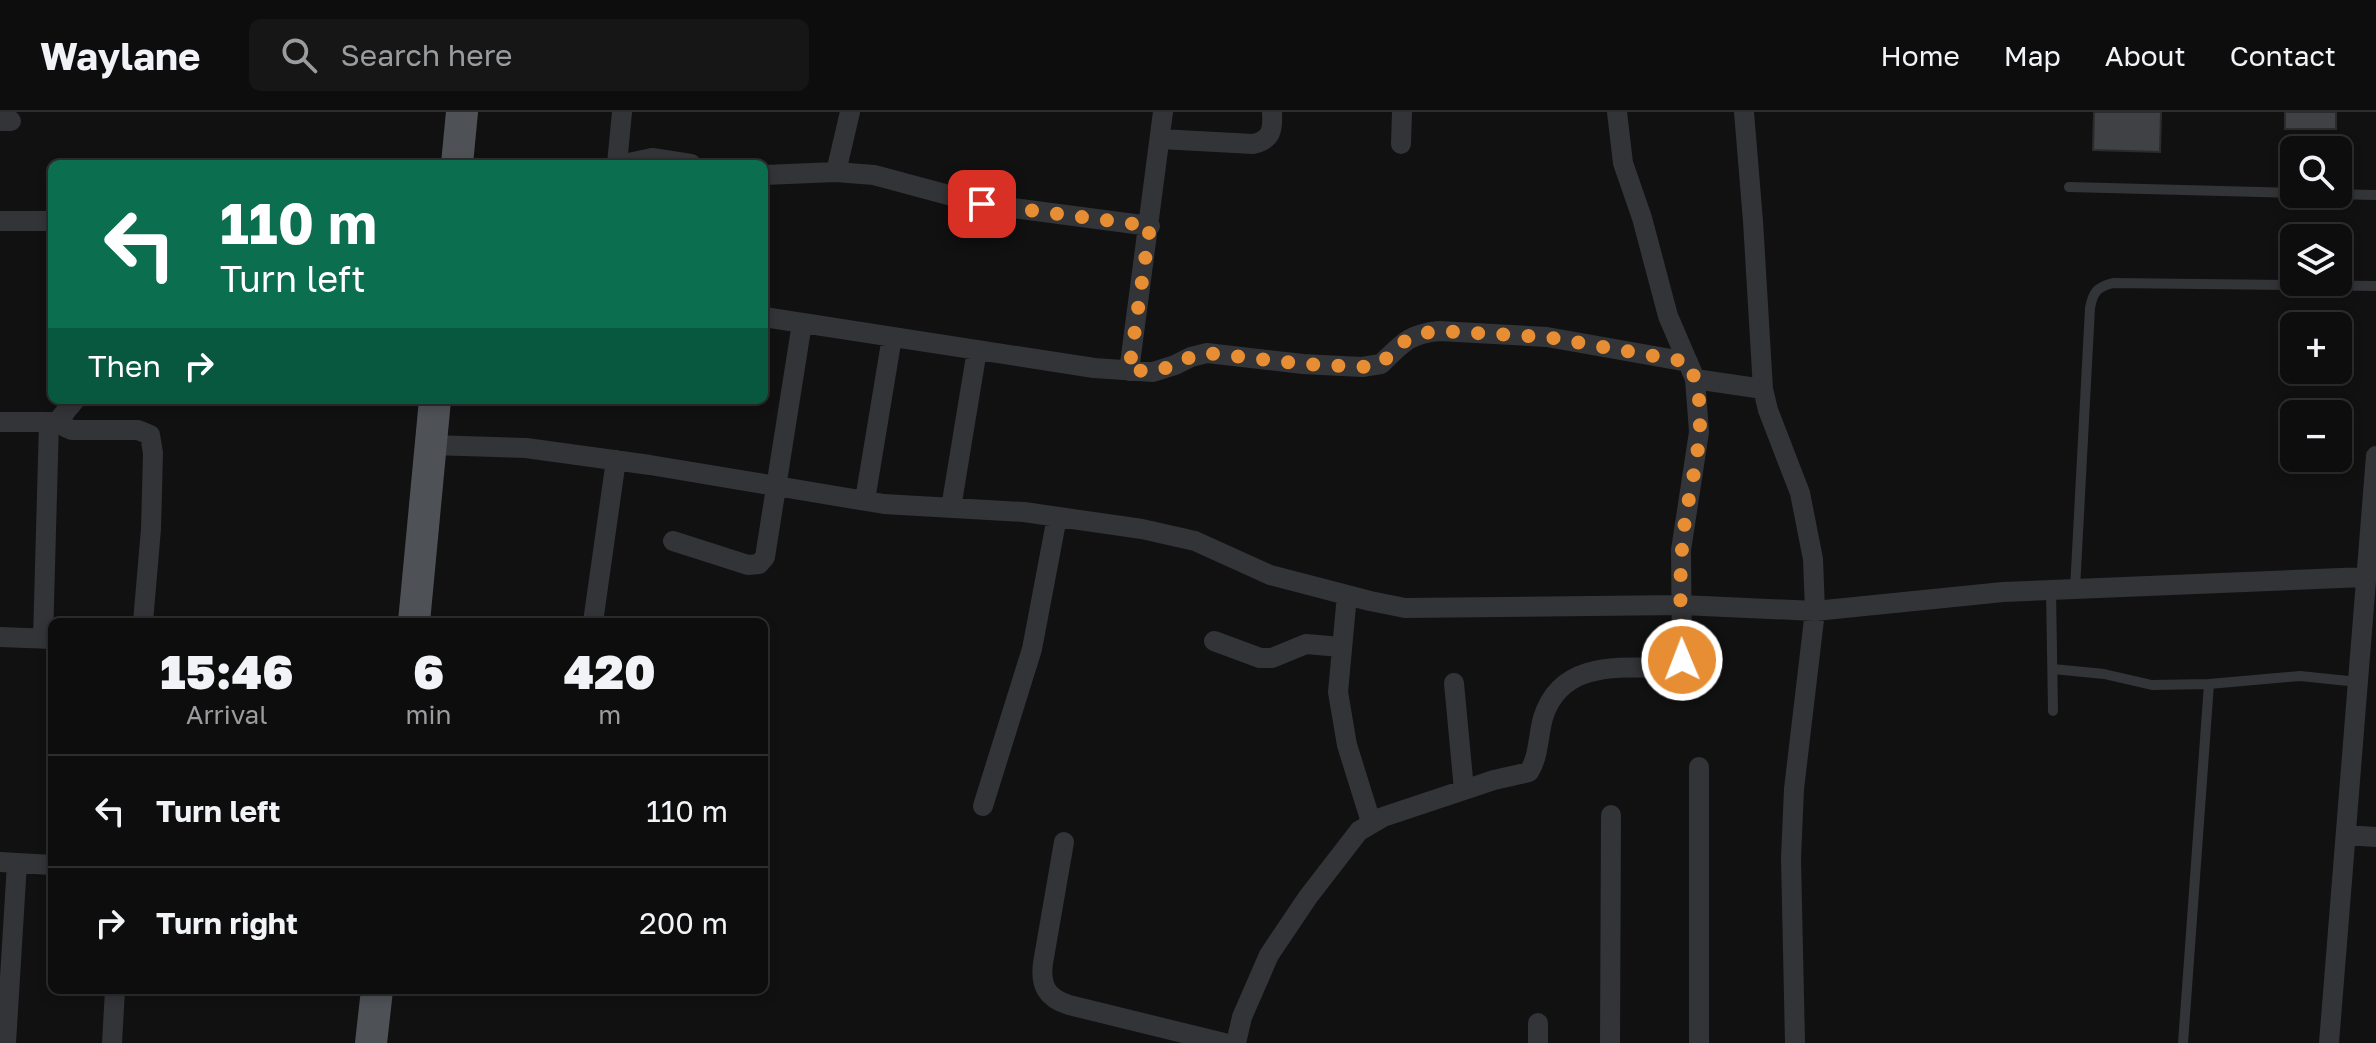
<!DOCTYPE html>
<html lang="en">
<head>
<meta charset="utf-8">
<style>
	body { margin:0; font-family:"Golos Text",sans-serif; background:#161617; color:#f1f3f6; height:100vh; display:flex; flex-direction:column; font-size:30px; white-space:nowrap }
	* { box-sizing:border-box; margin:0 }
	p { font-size:26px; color:#9a9c9e }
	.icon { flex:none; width:44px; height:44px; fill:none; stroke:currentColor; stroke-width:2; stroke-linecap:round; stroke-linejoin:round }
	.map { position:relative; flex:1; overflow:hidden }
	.sheet { position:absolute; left:48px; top:506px; width:720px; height:376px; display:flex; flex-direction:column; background:#0d0d0e; border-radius:12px; box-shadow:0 4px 12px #0003,0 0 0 2px #2d2d2e }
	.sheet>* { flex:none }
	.guide { position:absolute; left:48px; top:48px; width:720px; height:244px; border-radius:12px; box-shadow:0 4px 12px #0003,0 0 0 2px #2d2d2e; background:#0b6e4f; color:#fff; overflow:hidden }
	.tools { position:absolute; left:2280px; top:24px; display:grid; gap:16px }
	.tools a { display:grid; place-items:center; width:72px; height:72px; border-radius:12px; background:#0d0d0e; box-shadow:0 4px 12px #0003,0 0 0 2px #2d2d2e; font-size:40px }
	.pin { position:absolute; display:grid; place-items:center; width:68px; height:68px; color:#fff; margin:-34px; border-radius:16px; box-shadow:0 4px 12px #0006 }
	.me { position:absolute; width:88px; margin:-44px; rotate:359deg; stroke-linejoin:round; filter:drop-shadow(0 0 6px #0008) }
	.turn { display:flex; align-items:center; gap:28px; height:168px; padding:0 40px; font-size:36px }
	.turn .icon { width:104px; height:104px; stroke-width:2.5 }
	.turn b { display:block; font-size:56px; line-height:68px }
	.then { display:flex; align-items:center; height:76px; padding:0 40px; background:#0003; gap:16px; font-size:30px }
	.eta { display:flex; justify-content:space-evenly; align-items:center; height:136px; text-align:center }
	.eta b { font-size:48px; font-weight:800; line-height:56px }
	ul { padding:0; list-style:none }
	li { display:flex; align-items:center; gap:24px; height:112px; padding:0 40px; border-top:2px solid #2d2d2e }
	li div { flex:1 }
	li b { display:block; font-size:30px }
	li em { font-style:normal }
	header { display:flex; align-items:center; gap:48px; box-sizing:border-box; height:112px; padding:0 40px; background:#0d0d0e; border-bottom:2px solid #2d2d2e }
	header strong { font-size:38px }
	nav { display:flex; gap:44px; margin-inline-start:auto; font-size:28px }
	.search { width:560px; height:72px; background:#161617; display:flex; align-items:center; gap:20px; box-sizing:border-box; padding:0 28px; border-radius:12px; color:#9a9c9e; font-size:30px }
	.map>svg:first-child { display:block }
	.building { fill:#404145; stroke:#2b2b2e; stroke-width:2 }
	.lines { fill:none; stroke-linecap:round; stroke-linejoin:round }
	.service { stroke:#323437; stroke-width:10 }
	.minor { stroke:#323437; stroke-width:20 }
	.primary { stroke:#4e5156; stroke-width:32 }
	.route { stroke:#e78e34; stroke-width:14; stroke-dasharray:0 25.2 }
</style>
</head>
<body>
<header>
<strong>Waylane</strong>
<div class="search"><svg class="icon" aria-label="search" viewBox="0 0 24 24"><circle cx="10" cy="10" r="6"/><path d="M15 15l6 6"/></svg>Search here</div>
<nav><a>Home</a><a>Map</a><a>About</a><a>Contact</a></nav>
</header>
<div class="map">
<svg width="2376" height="931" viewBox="0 0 2376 931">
	<rect width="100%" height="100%" fill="#111112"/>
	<path class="building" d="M2094,0H2161L2160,40L2093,38Z
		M2285,0H2336V17H2285Z"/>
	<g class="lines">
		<path class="service" d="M2069,75L2294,81
			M2326,82L2376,83
			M2075,477L2090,196C2093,180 2097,175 2113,171L2376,174
			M2051,478L2053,599
			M2053,557L2104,562L2152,573L2209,572L2300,564L2358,570
			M2183,931L2209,572"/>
		<path class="minor" d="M1744,0L1753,109L1763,277L1768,298L1800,381L1813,447L1815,499L1794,677L1791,746L1795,931
			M0,9H11
			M1160,27L1253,32C1272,28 1273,17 1272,0
			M1401,32L1402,0
			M617,52L622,0
			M624,52L652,46L691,52
			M836,60L850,0
			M764,63L836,60L874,63L982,92L1150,114
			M0,109H52
			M764,205L1094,256L1153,260L1175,253L1191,245L1207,241L1303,252L1362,255L1381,252C1402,232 1408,222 1439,219L1547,225L1688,250
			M1129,259L1163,0
			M1695,267L1763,277
			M60,308L65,315L72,318H138L150,323L153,341L151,417L143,510
			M0,310H57L75,288
			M431,333L526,336L650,353L884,392L1024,400L1142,417L1195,429L1270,463L1370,489L1405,496L1681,493L1815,499L2003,480L2365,465
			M865,388L892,225
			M951,396L977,238
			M673,429L748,453L759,452L765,445L802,211
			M1347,483L1338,580L1347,633L1371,710
			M593,510L616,348
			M0,525L52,527
			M43,527L49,310
			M1214,529L1260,546H1272L1306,532L1341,535
			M1454,571L1464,678
			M983,694L1032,537L1057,405
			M2347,723L2376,725
			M1064,730L1043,851C1040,874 1047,886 1069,893L1224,931
			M0,750L52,753
			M6,931L17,751
			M112,931L115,878
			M1236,931L1242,905L1269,843L1308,785L1359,719L1383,705L1494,668L1529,660C1539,644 1538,624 1543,606C1561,546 1624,556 1673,556L1680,553L1682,548L1681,438L1699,320L1695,267L1668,204L1642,106L1623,51L1617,0
			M1538,931V911
			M1610,931L1611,703
			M1699,931V655
			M2329,931L2376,344"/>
		<path class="primary" d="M457,52L462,0
			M414,510L435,288
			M371,931L377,878"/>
	</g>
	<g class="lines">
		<path class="route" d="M982,92L1150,114L1129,259L1161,258L1191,245L1207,241L1303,252L1362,255L1381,252L1401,231L1425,221L1439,219L1547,225L1688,250C1717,309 1685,376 1682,437C1679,474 1681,511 1682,548"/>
	</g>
</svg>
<div class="tools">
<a><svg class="icon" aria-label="search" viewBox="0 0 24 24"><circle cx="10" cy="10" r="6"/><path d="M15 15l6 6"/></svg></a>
<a><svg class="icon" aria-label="layers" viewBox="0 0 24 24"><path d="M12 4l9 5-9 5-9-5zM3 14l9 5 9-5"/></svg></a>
<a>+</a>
<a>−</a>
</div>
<div class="pin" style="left:982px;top:92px;background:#d93025"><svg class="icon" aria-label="arrive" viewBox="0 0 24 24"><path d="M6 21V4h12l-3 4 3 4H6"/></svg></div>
<svg class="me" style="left:1682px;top:548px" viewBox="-20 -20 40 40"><circle r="17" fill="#e78e34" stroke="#fff" stroke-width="3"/><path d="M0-11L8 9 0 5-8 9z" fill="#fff"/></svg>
<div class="guide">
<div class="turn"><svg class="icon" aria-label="left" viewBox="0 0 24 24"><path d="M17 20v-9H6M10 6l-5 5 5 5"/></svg><div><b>110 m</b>Turn left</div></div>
<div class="then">Then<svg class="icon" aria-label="right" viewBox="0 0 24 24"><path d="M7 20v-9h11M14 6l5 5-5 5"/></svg></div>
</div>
<section class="sheet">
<div class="eta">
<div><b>15:46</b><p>Arrival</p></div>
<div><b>6</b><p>min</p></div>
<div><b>420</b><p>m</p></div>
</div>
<ul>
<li><svg class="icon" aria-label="left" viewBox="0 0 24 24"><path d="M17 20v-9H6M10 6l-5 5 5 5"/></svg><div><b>Turn left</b></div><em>110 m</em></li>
<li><svg class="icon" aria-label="right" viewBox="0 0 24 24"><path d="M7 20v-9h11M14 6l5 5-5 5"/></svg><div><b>Turn right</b></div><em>200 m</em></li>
</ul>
</section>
</div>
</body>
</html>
